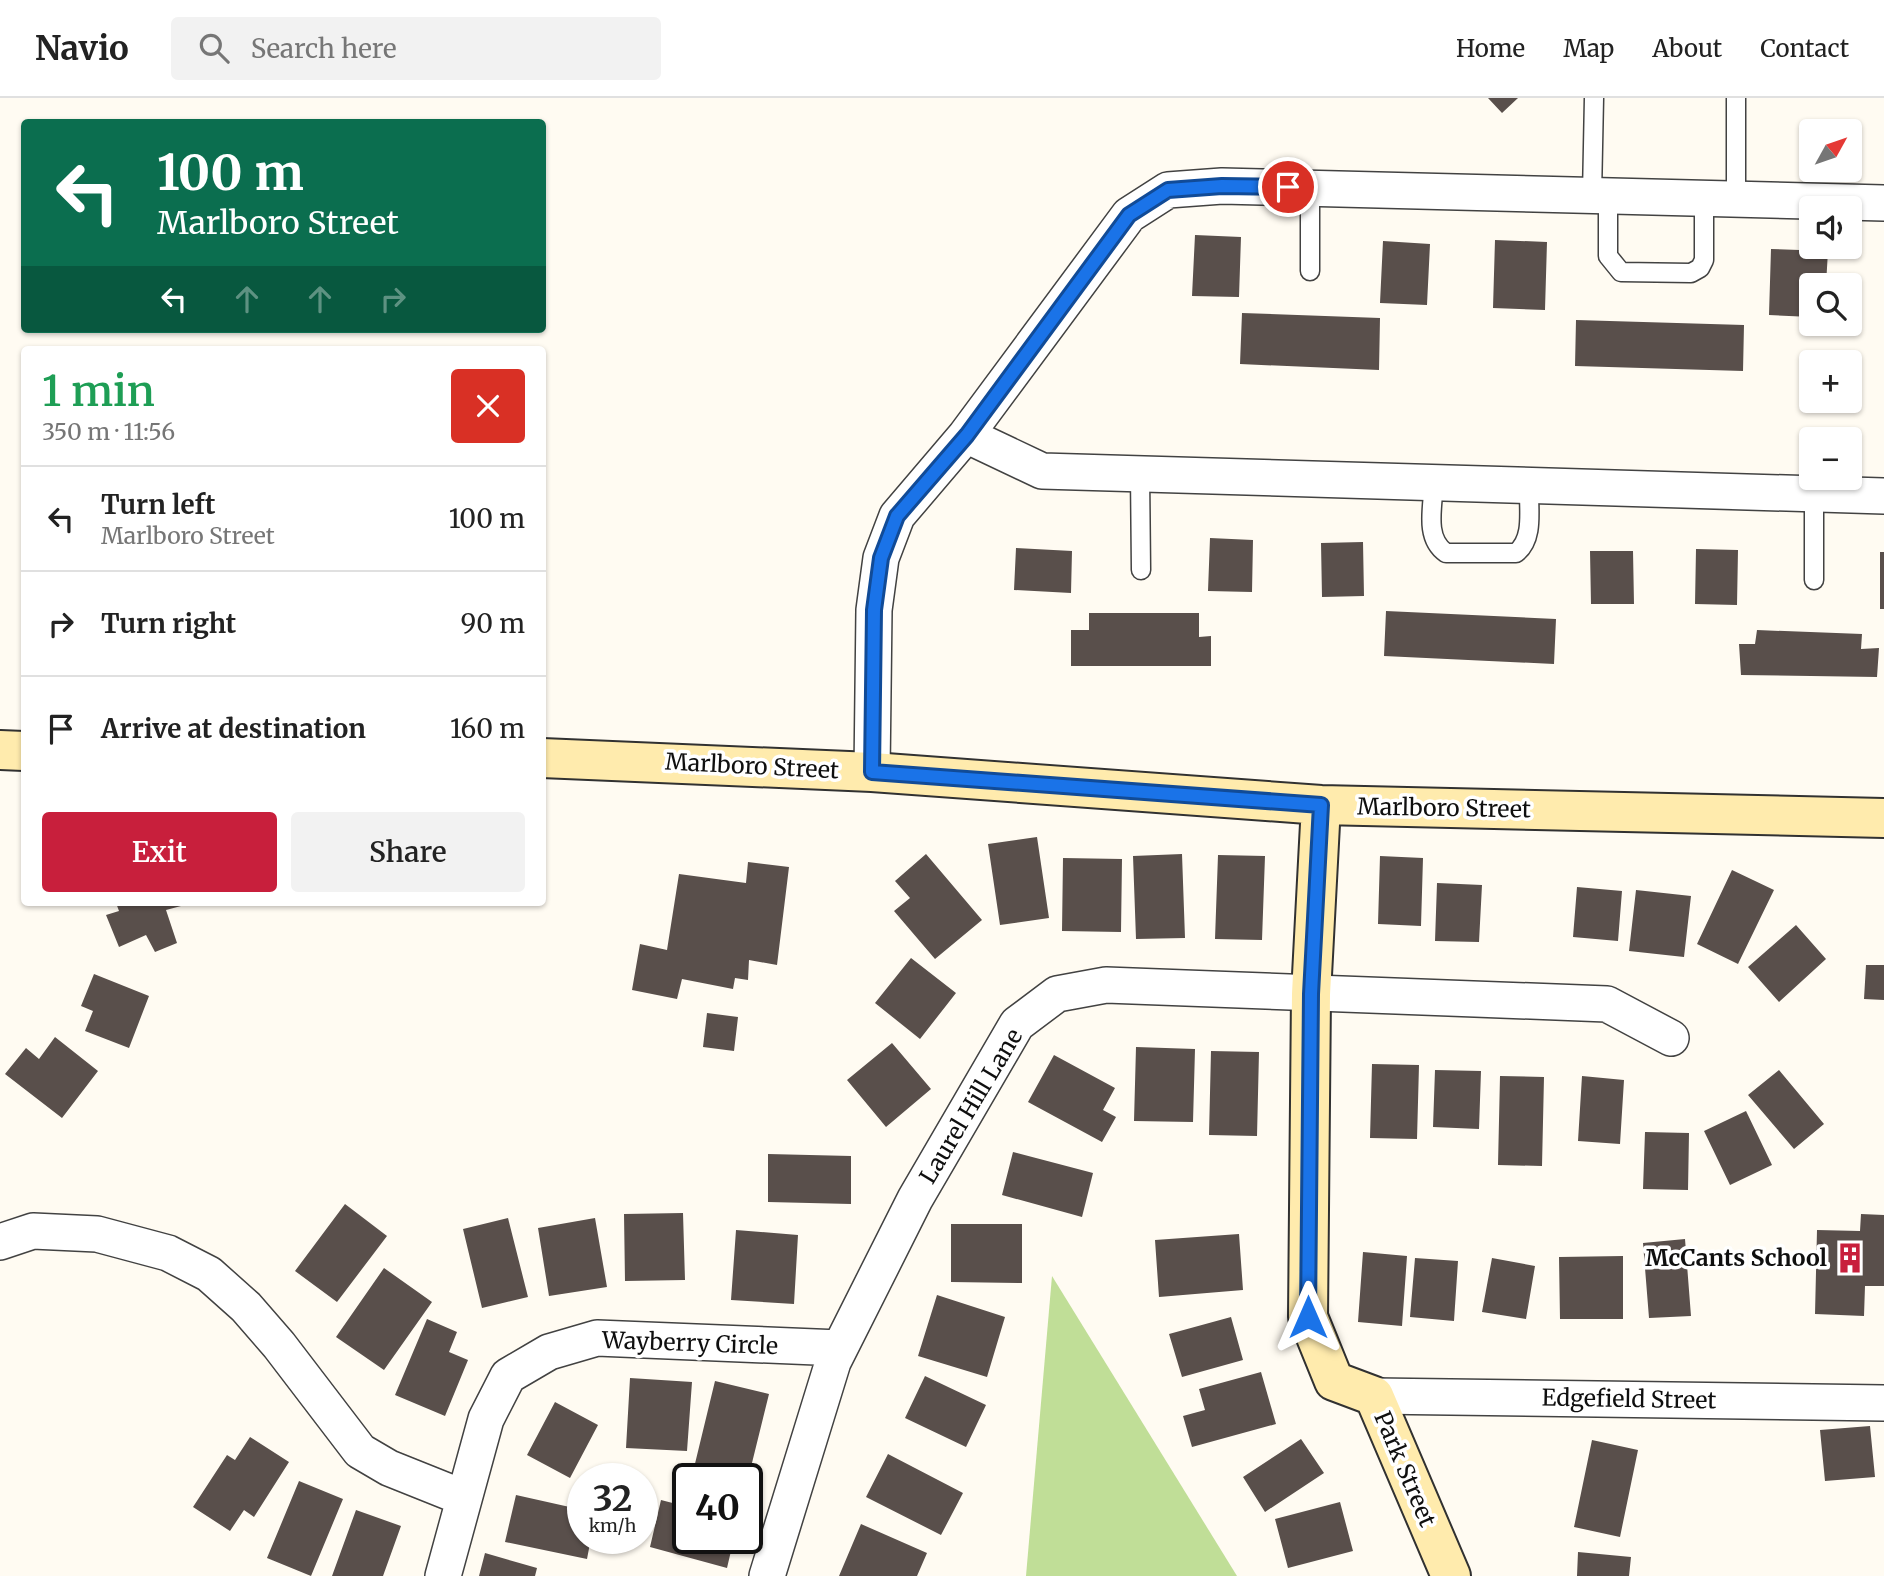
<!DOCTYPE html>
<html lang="en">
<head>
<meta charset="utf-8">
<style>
	body { margin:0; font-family:Merriweather,serif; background:#f2f2f2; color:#222; height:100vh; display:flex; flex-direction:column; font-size:26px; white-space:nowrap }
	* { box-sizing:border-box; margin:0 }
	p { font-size:23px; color:#767676 }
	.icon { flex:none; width:38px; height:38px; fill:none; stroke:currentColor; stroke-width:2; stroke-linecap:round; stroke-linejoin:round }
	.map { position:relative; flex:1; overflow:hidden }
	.drawer { position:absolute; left:21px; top:248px; width:525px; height:560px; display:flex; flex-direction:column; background:#fff; border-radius:7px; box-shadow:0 2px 5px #0004 }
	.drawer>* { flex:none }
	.top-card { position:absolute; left:21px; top:21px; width:525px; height:214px; border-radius:7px; box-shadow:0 2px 5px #0004; background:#0b6e4f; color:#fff; overflow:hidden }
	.needle { width:46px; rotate:50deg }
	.tools { position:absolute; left:1799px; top:21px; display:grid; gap:14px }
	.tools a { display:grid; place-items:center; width:63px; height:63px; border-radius:7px; background:#fff; box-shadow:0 2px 5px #0004; font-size:35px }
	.speed { position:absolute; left:567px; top:1365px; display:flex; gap:14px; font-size:35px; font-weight:700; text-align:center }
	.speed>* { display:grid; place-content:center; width:91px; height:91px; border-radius:50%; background:#fff; box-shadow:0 2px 5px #0004; line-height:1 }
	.speed small { font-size:18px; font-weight:400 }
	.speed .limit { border:4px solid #111; border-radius:10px; background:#fff; color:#111 }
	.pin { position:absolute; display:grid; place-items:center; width:60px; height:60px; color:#fff; margin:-30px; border:4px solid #fff; border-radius:50%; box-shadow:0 2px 7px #0007 }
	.me { position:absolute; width:77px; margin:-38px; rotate:0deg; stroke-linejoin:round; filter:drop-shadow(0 0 5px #0008) }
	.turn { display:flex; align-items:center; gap:24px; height:147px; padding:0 21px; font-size:32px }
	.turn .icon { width:91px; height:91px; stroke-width:2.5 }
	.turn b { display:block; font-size:49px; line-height:60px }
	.lanes { display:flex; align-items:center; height:66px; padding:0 21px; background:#0003; justify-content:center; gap:35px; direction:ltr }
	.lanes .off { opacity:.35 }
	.round { display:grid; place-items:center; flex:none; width:74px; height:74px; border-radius:7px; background:#f2f2f2 }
	.headline { display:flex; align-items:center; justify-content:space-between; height:119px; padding:0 21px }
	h1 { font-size:42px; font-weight:600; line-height:52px; color:#1e9e55 }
	.cta { display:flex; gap:14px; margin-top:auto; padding:14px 21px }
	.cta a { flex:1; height:80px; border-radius:7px; background:#c81f3c; color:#fff; font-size:28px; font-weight:600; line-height:80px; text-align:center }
	.cta a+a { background:#f2f2f2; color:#222 }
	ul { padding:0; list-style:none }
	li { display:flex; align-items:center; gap:21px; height:105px; padding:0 21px; border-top:2px solid #e0e0e0 }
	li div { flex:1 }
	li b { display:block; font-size:26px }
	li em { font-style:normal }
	header { display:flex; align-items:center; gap:42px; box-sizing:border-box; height:98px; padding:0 35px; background:#fff; border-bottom:2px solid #e0e0e0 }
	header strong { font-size:33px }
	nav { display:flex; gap:38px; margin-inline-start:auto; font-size:24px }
	.search { width:490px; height:63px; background:#f2f2f2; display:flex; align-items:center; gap:18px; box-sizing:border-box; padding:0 24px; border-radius:7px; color:#767676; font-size:26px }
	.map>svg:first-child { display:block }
	.forest { fill:#c0de97 }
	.building { fill:#594f4b }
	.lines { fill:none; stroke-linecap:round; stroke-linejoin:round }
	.lane-casing { stroke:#424242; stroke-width:21 }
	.street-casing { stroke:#424242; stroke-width:38 }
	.secondary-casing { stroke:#313131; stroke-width:42 }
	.lane { stroke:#fff; stroke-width:18 }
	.street { stroke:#fff; stroke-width:35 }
	.secondary { stroke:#ffebad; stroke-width:38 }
	.route-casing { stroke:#114b97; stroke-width:18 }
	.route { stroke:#1a73e8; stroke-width:12 }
	.labels { text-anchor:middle; stroke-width:7; stroke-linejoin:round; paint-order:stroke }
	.street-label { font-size:23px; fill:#0f0f0f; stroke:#fff }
	.poi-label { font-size:23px; font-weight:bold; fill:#0f0f0f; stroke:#fff; text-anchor:end }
</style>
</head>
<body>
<header>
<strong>Navio</strong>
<div class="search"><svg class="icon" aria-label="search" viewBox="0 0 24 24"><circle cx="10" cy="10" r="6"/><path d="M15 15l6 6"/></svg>Search here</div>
<nav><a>Home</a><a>Map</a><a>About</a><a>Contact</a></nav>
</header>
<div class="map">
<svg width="1884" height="1478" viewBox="0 0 1884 1478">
	<rect width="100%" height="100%" fill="#fffbf2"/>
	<path class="forest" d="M1052,1178L1237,1478H1026Z"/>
	<path class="building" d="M1488,0H1518L1502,15Z
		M1195,137L1241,139L1239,199L1192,198Z
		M1495,142L1547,144L1545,212L1493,210Z
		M1383,143L1430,146L1427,207L1380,205Z
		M1771,151L1828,153L1826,187H1811V219L1769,217Z
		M1242,215L1380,220L1379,272L1240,266Z
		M1576,222L1744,227L1743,273L1575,268Z
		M1210,440L1253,442L1252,494L1208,493Z
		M1363,444L1364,498L1322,499L1321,445Z
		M1016,450L1072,453L1071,495L1014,492Z
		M1696,451L1738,452L1737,507L1695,506Z
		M1590,453H1633L1634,506H1591Z
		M1880,454H1884V511H1880Z
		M1386,513L1556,521L1554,566L1384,558Z
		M1089,515H1199V539L1211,538V568H1071V532H1089Z
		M1757,532L1862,536L1861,551L1879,550L1877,579L1741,577L1739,546H1755Z
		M1037,739L1049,820L1000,827L988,746Z
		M926,756L982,822L935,861L894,813L910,800L895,783Z
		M1182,756L1185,840L1136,841L1133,758Z
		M1218,757L1265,758L1262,842L1215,841Z
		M1380,758L1423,760L1421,828L1378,826Z
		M1063,760L1122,761L1121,834L1062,833Z
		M748,764L789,769L777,867L749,862L748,882L735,880L733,891L682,881L677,901L632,892L640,846L667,852L679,776L746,785Z
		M1732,772L1774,792L1738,866L1697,846Z
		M1437,785L1482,787L1479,844L1435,843Z
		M1577,789L1622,793L1618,843L1573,839Z
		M1636,792L1691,798L1684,859L1629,853Z
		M116,805H181V808L166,812L177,845L155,854L146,837L119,849L106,817L119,813Z
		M1796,827L1826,861L1779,904L1748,869Z
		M911,860L956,895L920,941L875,905Z
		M1866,867H1884V902L1864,901Z
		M94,876L149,898L129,950L85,933L93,913L81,908Z
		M707,915L738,919L734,953L703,949Z
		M55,939L98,973L62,1020L5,976L26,950L39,961Z
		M892,945L931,991L886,1029L847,982Z
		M1136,949L1195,951L1193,1024L1134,1023Z
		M1211,953L1259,954L1257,1038L1209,1037Z
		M1054,957L1115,990L1103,1012L1116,1019L1102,1044L1028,1004Z
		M1372,966L1419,967L1417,1041L1370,1040Z
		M1435,972L1481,973L1479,1031L1433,1029Z
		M1779,972L1824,1026L1794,1051L1748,997Z
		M1500,978L1544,979L1542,1068L1498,1067Z
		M1582,978L1624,982L1620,1046L1578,1043Z
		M1746,1013L1772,1067L1730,1087L1704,1033Z
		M1645,1034L1689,1035L1688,1092L1643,1091Z
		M1013,1054L1093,1075L1082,1119L1002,1097Z
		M768,1056L851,1058V1106L768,1104Z
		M345,1106L387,1138L337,1204L295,1173Z
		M683,1115L685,1182L625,1183L624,1116Z
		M1861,1116L1884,1117V1188H1865L1864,1218L1815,1216L1817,1132L1860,1133Z
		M508,1120L528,1199L482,1210L463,1131Z
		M595,1120L607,1189L549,1198L538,1130Z
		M951,1126H1022V1185L951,1184Z
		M736,1132L798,1137L794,1206L731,1202Z
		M1239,1136L1243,1192L1159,1199L1155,1142Z
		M1685,1141L1691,1218L1649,1220L1643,1145Z
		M1363,1154L1407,1158L1402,1228L1358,1224Z
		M1623,1158V1221H1560L1559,1159Z
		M1415,1160L1458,1163L1454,1223L1410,1219Z
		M1492,1160L1535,1168L1526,1221L1482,1214Z
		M384,1170L432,1204L384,1272L336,1239Z
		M937,1197L1005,1219L987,1279L918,1258Z
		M1231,1219L1243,1262L1182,1279L1169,1236Z
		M427,1221L457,1234L449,1254L468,1262L445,1318L395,1297Z
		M1261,1274L1276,1326L1192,1349L1183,1318L1205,1312L1199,1291Z
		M925,1278L986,1307L966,1349L905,1320Z
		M630,1280L692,1284L687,1353L626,1350Z
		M715,1283L769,1296L750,1373L726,1367L723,1381H705L692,1378Z
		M555,1304L598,1327L570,1380L527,1357Z
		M1870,1328L1875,1379L1825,1383L1820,1332Z
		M250,1339L289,1364L254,1419L244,1412L230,1433L193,1409L227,1357L235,1362Z
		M1301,1341L1324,1375L1265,1414L1243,1379Z
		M1592,1342L1638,1352L1620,1439L1574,1429Z
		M888,1356L963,1395L941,1437L866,1399Z
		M299,1383L343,1401L311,1478L267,1460Z
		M516,1397L583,1412V1440H591L587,1461L505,1444Z
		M661,1402L688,1409V1440H734L727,1470L650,1449Z
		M1340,1404L1353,1453L1288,1470L1275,1421Z
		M356,1412L401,1428L383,1478H332Z
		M861,1426L927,1455L917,1478H839Z
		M1578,1454L1631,1459L1629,1478H1577Z
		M485,1455L537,1470L535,1478H479Z"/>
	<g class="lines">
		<g class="lane-casing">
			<path id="lane" d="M1736,0V101
				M1310,90V173
				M1592,97L1594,0
				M1608,97V158L1621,174L1691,175L1700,170L1704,162V100
				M1140,375L1141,472
				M1434,384C1433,408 1424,440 1446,455H1516C1535,440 1528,410 1529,387
				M1814,482V396"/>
		</g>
		<g class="street-casing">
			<path id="street" d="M966,337L1042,373L1884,398
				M872,674L874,512L881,460L897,418L966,337L1129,117L1168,92L1222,88L1884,105
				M0,1144L33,1133L97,1136L168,1155L209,1176L246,1209L279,1247L360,1353L389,1370L464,1400
				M1374,1298L1884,1305
				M443,1478L486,1321L508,1278L549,1254L597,1240L840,1250
				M767,1478L833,1264L915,1101L1017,926L1057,896L1106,887L1607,906L1671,940"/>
		</g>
		<g class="secondary-casing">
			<path id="secondary" d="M0,652L24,653
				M542,660L872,674L1321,707L1884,720
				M1321,707L1311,896L1308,1219L1334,1283L1374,1298L1451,1478"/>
		</g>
		<use href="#lane" class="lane"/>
		<use href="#street" class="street"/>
		<use href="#secondary" class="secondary"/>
	</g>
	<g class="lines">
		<g class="route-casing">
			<path id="route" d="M1288,89L1222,88L1168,92L1129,117L967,337L897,418L881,460L874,512L872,674L1321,707L1311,896L1308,1219"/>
		</g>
		<use href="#route" class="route"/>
	</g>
	<defs>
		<g id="building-bare" transform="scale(2.415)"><path d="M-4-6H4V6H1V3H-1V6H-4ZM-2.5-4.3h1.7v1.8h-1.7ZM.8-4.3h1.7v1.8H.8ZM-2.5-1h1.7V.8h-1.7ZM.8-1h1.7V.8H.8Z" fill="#c81f3c" stroke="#fff" stroke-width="2.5" paint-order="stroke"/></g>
	</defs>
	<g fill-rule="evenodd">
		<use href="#building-bare" x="1850" y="1160"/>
	</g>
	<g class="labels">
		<g class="street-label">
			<text transform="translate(752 668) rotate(3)" y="8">Marlboro Street</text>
			<text transform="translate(1444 710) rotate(1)" y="8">Marlboro Street</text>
			<text transform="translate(971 1008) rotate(-59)" y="8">Laurel Hill Lane</text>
			<text transform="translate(690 1245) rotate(2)" y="8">Wayberry Circle</text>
			<text transform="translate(1629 1301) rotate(1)" y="8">Edgefield Street</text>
			<text transform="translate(1405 1371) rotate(67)" y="8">Park Street</text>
		</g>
		<g class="poi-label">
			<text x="1827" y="1168">McCants School</text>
		</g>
	</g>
</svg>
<div class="tools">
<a><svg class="needle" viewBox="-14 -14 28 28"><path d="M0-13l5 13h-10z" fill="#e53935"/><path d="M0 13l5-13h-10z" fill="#767676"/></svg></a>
<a><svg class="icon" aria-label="sound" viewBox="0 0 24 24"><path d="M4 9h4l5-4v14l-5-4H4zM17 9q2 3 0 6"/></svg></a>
<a><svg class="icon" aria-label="search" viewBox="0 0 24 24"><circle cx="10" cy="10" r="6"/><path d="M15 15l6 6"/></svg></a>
<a>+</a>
<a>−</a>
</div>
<div class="speed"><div>32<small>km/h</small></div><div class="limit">40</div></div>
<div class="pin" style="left:1288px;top:89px;background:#d93025"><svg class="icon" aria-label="arrive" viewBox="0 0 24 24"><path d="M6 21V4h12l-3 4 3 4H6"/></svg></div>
<svg class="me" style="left:1308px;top:1219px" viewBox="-20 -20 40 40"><path d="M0-17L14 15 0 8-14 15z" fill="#1a73e8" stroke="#fff" stroke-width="4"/></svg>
<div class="top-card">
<div class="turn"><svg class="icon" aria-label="left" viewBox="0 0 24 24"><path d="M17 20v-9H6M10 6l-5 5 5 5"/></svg><div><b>100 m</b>Marlboro Street</div></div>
<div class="lanes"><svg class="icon" aria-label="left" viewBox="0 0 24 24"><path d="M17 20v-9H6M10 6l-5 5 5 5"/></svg><svg class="icon off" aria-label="ahead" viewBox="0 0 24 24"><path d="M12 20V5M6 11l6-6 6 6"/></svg><svg class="icon off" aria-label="ahead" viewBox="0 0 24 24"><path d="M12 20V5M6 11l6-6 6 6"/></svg><svg class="icon off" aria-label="right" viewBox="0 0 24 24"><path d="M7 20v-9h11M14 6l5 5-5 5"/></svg></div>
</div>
<section class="drawer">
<div class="headline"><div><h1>1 min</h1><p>350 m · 11:56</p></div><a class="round" style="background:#d93025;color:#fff"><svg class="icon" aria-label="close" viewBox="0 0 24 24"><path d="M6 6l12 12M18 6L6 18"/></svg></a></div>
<ul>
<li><svg class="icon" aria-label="left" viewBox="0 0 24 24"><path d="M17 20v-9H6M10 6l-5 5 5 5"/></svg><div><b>Turn left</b><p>Marlboro Street</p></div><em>100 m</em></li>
<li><svg class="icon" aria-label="right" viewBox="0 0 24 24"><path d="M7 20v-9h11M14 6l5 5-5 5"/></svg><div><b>Turn right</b></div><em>90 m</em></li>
<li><svg class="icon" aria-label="arrive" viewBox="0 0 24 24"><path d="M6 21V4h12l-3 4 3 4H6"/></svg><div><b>Arrive at destination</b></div><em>160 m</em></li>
</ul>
<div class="cta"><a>Exit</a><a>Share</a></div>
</section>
</div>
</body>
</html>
